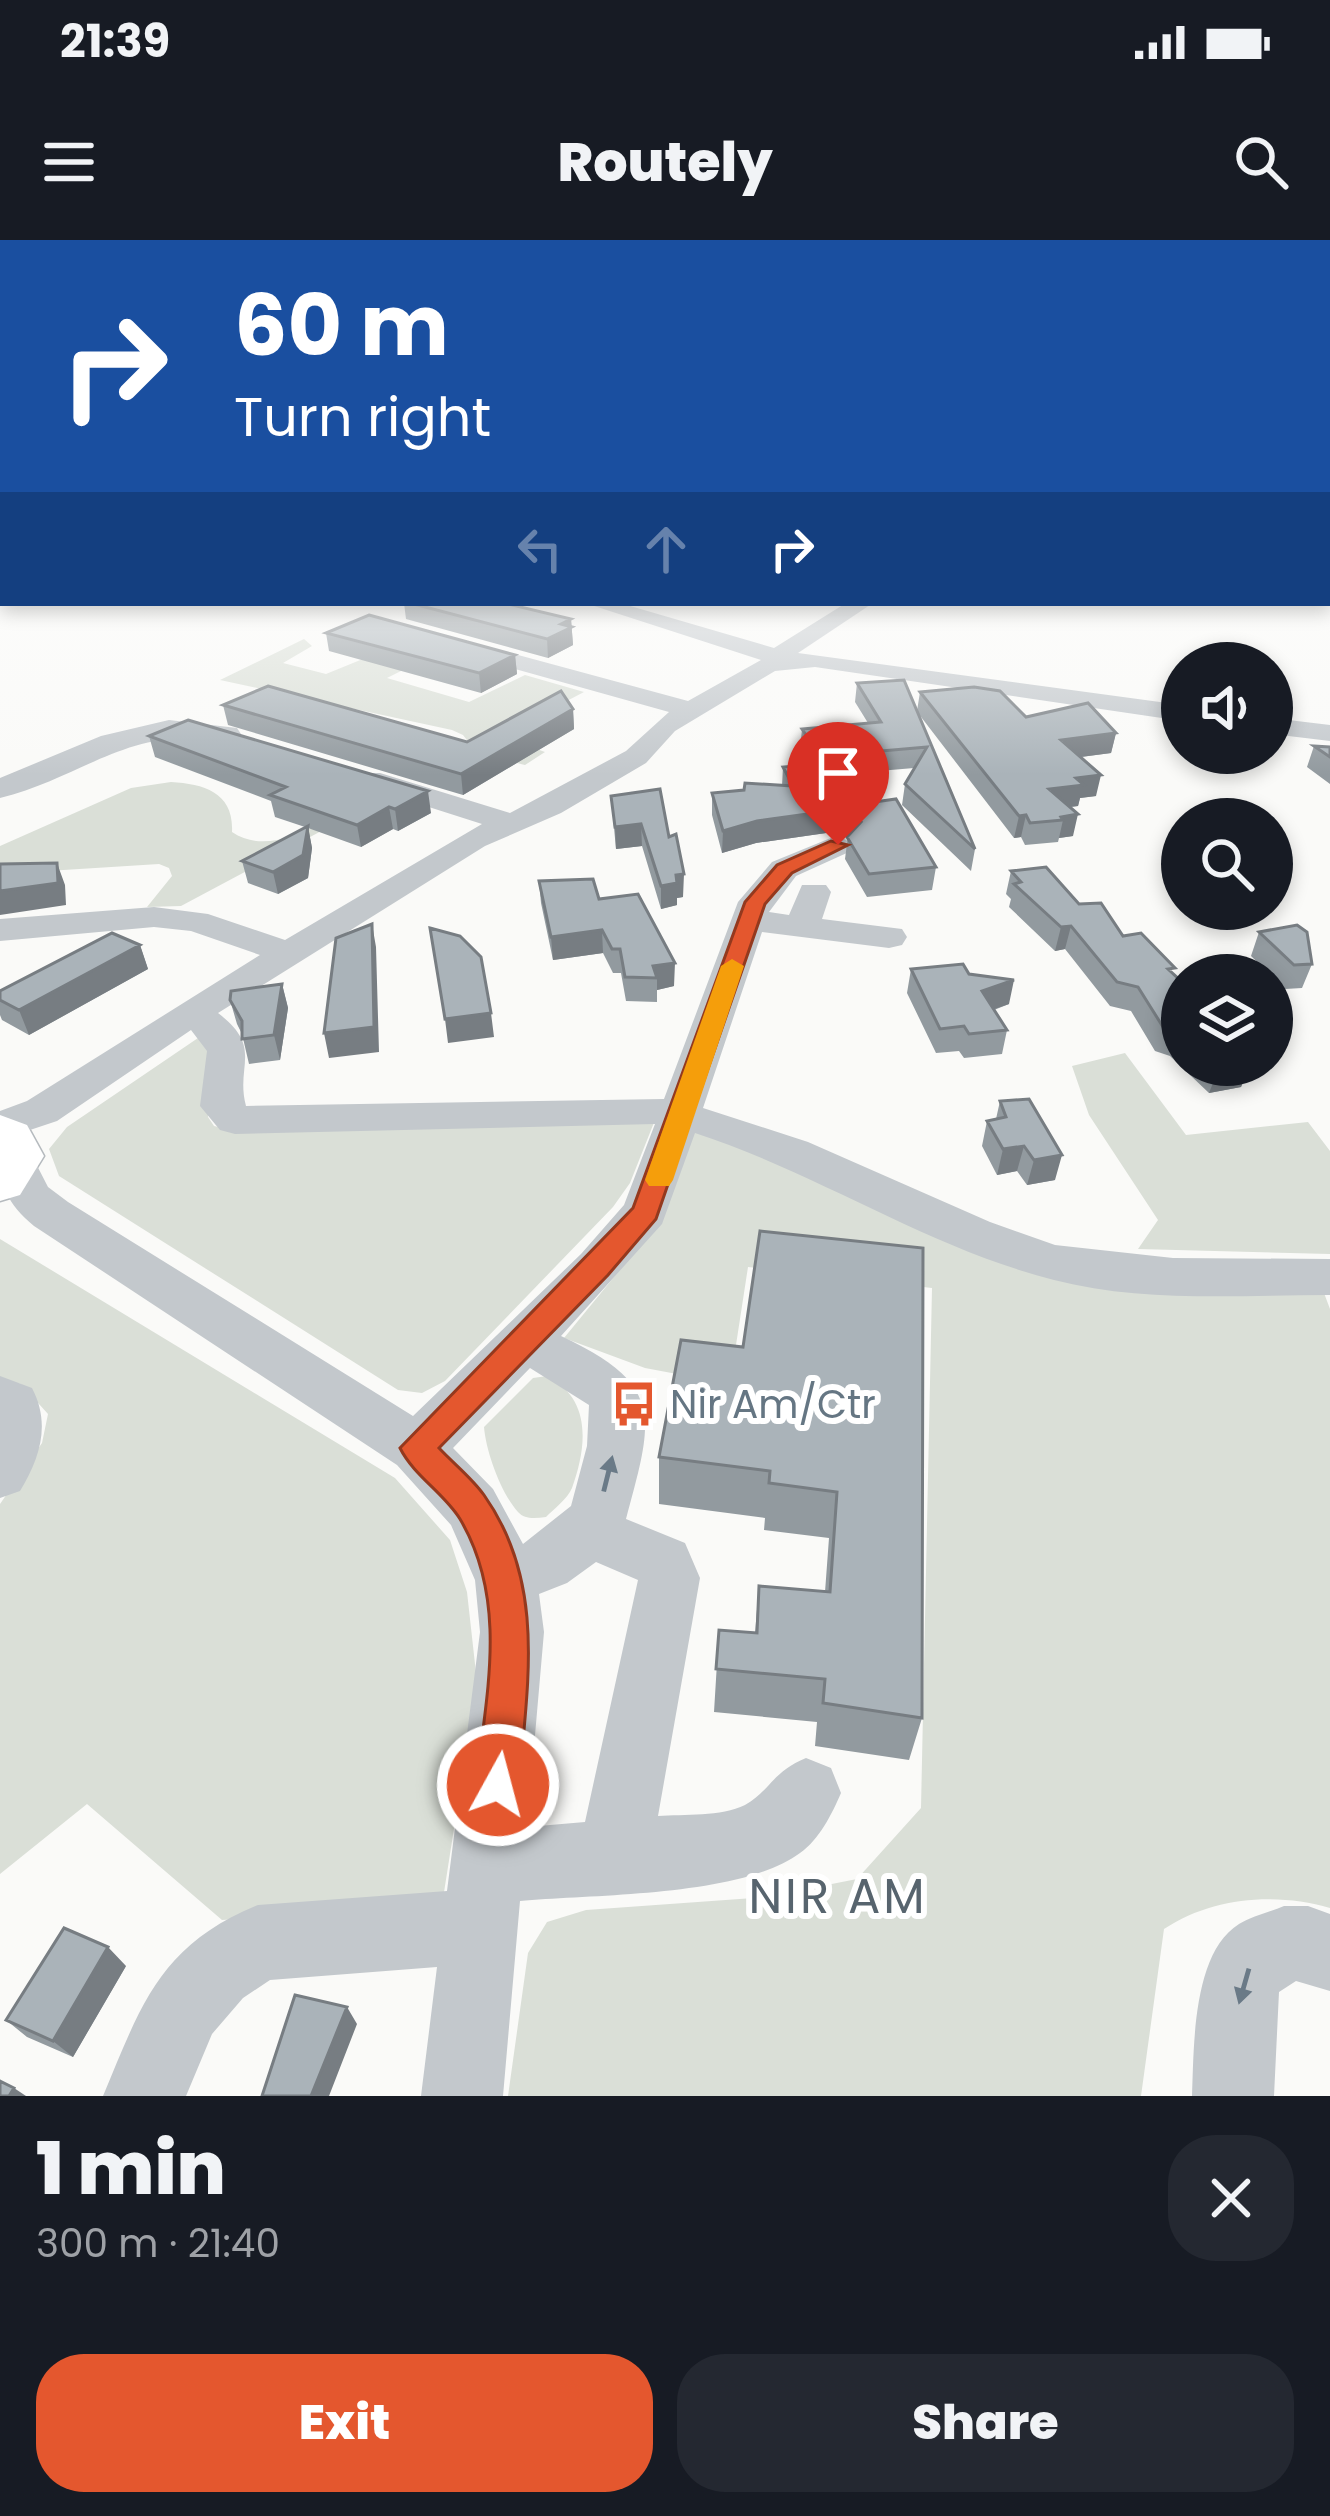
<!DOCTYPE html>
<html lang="en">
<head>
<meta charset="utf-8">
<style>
	body { margin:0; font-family:Poppins,sans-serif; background:#242831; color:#f1f3f6; height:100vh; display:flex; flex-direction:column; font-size:45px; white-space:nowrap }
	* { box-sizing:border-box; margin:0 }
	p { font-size:39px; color:#9ea1a6 }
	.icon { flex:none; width:66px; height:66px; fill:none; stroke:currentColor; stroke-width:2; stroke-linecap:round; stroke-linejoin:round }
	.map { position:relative; height:1856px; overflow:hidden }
	.side { display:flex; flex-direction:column; background:#171b24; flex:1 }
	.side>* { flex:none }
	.hud { position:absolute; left:0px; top:0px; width:1332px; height:366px; box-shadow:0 6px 18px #0003; background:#1a4fa0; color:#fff; overflow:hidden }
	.controls { position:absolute; left:1161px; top:402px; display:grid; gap:24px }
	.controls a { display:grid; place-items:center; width:132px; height:132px; border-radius:50%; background:#171b24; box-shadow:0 6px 18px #0003; font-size:60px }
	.pin { position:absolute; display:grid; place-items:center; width:102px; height:102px; color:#fff; margin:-123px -51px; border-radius:50% 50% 50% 0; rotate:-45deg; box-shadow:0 0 12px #0007 }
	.pin .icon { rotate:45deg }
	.me { position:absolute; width:132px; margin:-66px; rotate:7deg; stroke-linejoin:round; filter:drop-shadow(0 0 9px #0008) }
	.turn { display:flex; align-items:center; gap:42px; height:252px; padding:0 36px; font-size:54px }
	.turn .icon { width:156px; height:156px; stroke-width:2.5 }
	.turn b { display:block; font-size:84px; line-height:102px }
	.lanes { display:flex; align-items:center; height:114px; padding:0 36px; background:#0003; justify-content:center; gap:60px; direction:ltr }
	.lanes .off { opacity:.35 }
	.round { display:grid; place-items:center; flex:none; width:126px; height:126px; border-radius:48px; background:#242831 }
	.overview { display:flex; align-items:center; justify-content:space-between; height:204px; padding:0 36px }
	h1 { font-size:72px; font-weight:800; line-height:90px }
	.cta { display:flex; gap:24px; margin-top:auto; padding:24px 36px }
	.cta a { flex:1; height:138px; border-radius:48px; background:#e4572e; color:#fff; font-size:48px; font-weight:800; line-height:138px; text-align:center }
	.cta a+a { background:#242831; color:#f1f3f6 }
	.status { display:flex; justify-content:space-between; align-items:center; height:84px; padding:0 60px; background:#171b24; direction:ltr }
	.status svg { height:33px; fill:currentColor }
	header { display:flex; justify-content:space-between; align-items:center; height:156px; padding:0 36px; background:#171b24; font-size:54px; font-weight:800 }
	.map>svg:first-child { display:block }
	.green { fill:#dadfd7 }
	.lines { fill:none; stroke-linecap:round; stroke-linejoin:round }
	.major-casing { stroke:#b5babe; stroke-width:3 }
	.minor { fill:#c3c8cc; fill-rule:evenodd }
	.major { fill:#fff; fill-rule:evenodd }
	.wall { fill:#929a9f }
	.shaded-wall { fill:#777d82 }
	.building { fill:#aab3b9; stroke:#777d82; stroke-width:3 }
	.oneway { fill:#6a7a87 }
	.route { fill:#e4572e; stroke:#94391e; stroke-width:3 }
	.slow { fill:#f59e0b }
	.labels { text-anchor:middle; stroke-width:12; stroke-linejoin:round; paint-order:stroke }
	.near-poi-label { font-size:39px; fill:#657683; stroke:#fff; text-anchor:start }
	.near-quarter-label { font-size:48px; letter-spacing:3px; fill:#57646e; stroke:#fff }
</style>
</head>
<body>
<div class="status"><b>21:39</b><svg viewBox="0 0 49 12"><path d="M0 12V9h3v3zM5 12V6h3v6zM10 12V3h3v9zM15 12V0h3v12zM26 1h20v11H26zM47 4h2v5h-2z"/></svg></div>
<header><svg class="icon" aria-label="menu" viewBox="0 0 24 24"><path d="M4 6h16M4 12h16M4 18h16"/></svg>Routely<svg class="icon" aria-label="search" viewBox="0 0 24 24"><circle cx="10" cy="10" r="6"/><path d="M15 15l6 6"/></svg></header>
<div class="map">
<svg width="1330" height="1856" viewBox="0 0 1330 1856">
	<rect width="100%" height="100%" fill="#fafaf8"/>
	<path class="green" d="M304,399L312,406L283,423L326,434L402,403L437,413L387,438L469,462L525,435L584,452L500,496L545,512L525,525L477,513L463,495L452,490L220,440Z
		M171,542C205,544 234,553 232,592C275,621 332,575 370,555L383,558L181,666L147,667L172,636L169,628L159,624L0,634V606L131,548Z
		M198,798L208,802V877L214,886L227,889L655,880L630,943L613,967L445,1141L422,1153L398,1150L59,936L49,909L67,887Z
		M1125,813L1186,895L1308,882L1330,911V1014L1138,1009L1158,980L1089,875L1072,826Z
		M687,890L718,896L977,1007L1324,1053L1330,1069V1668C1276,1652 1212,1657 1164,1689L1141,1856H508L528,1713L547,1682L586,1670L766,1657L857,1639L921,1568L932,1048L748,1027L730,1144L645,1128L564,1098L655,987Z
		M0,999L395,1238L450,1300L467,1352L477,1442L442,1665L222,1680L87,1564L0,1634V1264L42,1203L48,1174L21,1144L0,1140Z
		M547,1136C592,1159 587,1206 572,1248C568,1258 554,1269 546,1277C536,1278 525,1280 518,1272C501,1253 486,1212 484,1187L533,1138Z"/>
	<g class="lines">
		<g class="major-casing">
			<path id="major" d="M0,875L27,885L44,916L20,955L0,961Z"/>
		</g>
		<path class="minor" d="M0,275H3V285L0,284Z
			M3,316V328L0,329V317Z
			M585,363H620L774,408L846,363H873L798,413L1182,465V481L815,427L775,431L675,491L646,523L561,573L485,606L218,773C264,808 235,825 246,866L664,859L738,662L772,622L838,595L854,605L849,612L796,636L769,672L789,675L802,645H826L831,652L822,679L902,689L907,697L902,705L889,708L762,692L703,868L808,902L990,982L1055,1005L1173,1018L1330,1019V1055C1239,1055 1143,1063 1054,1040C928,1008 818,933 695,893L662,984L561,1096C666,1145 653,1178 626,1279L685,1303L700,1338L658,1576C684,1574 721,1577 745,1565C769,1552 772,1532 806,1518L831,1528L841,1553C832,1574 819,1600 800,1613C740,1657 595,1654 520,1661L503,1856H421L437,1727L270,1740L243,1758L212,1794L186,1856H103C141,1765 160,1705 258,1665L447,1651L480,1392L475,1340L451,1285L397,1225L34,986C7,963 0,947 0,912L14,908L30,912L48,947L68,962L413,1176L581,1014L624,965L655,884L235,894L220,890L200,866L207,811L191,790L57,881L0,900V871L27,861L260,715L191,691L154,687L0,701V679L154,667L208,674L285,700L482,584L360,545L355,539L360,533H380L510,573L626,511L669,472L447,410V400H463L688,461L761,420ZM530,1128L589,1165L587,1206L571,1266L523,1304L493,1249L453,1208ZM596,1322L638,1340L585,1582L527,1587L544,1392L539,1354L567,1343Z
			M1272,478L1330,485V501L1272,494Z
			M169,480L237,488L241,494L227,502C131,483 85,537 0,558V538L101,496Z
			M0,1136L32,1148C51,1184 40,1218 20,1251L0,1258Z
			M1284,1666H1308L1330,1674V1751L1296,1741L1279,1752L1274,1856H1192C1194,1808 1192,1713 1239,1684C1252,1676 1270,1672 1284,1666Z"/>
		<use href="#major" class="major"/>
	</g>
	<path class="wall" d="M404,363H504L571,379L573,405L548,418L406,379Z
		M326,393L515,415L517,434L481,453L329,411Z
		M857,443L917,471L920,452L1026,477L1116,493L1111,513L1081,517L1096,556L1080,558L1078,566L1070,567L1073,596L1059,598L1058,602L1025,605L1021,597L1014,598L918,473L975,609L971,631L902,565L905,544L914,528L867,532L861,526L852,534L844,535L868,563L936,627L932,650L867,657L845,619L848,596L840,591L756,603L722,613L712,575V553L782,546L783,527L811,525L800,509L802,489L868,483L855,462Z
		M223,465L467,502L573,469L574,489L463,555L228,485Z
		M149,496L431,573L398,591L393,589L361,607L308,588L312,608L308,638L278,654L248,643L242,621L305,587L275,577L271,561L155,517Z
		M1314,506L1330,507V544L1307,527Z
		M611,556L669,597L683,657L677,658V665L661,669L642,606L616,609Z
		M1011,631L1079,664L1173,733L1182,742V825H1250L1241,847L1209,853L1170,816L1155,811L1131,771L1110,766L1065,709L1055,711L1009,667L1011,659L1006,654Z
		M539,641L599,659L674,746L657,750V762L626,761L621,733H613L603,713L553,720L541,663Z
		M1259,692L1312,724L1302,748L1285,749L1251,716Z
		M140,705L148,729L29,795L2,780L0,775V751Z
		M911,729L969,734L1009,764L994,770L1007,790L1002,814L964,818L959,811L936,813L907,753Z
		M282,744L288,768L280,820L249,824L242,794L237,784L230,760Z
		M1000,861L1055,940L1027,945L1017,931L997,935L982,906L987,881L996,879Z
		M760,991L922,1478L909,1520L815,1506L817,1482L714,1472L719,1390L755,1393L759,1346L825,1352L829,1298L764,1290L765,1278L659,1264V1217L743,1107Z
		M126,1726L73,1817L27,1797L6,1780Z"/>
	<path class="shaded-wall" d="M571,379L573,405L548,418L547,399L561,384Z
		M515,415L517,434L481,453L479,433Z
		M573,469L574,489L463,555L461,534Z
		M1116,493L1111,513L1057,520L1061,500Z
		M863,506L861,526L852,534L819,537L821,516Z
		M1101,535L1096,556L1080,558L1078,566L1044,570L1049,549L1076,538Z
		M428,551L431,573L398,591L395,569Z
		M389,567L393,589L361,607L357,585Z
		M843,569L840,591L756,603L722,613L723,591L757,581Z
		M1078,574L1073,596L1059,598L1063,580L1061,577Z
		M1026,575L1021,597L1014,598L1019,576Z
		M641,584L642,606L616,609L615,587Z
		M308,586L312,608L308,638L278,654L273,632Z
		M57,623L65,645L66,665L0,675V651Z
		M684,634L683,657L677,658V665L661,669V646L676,635Z
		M372,684L376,707L379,812L329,818L324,793Z
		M1071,686L1065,709L1055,711L1061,687Z
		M602,690L603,713L553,720L551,697Z
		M140,705L148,729L29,795L19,770Z
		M675,723L674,746L657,750V738L653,726Z
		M1014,740L1009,764L977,775L982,751Z
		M282,744L288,768L280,820L274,795Z
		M491,773L494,797L448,803L445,779Z
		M1235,825H1250L1241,847L1209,853L1219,828Z
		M1024,906L1017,931L997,935L1003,909Z
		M1062,915L1055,940L1027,945L1034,920Z
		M108,1707L126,1726L73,1817L53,1801Z
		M347,1767L357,1784L329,1856H311Z
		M14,1848L26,1856H9Z"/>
	<path class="building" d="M410,363H504L571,379L561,384L572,387L547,399Z
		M369,375L515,415L479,433L326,393Z
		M904,440L975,609L905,544L927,507L870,512L863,506L854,513L821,516L802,489L881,482L857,443Z
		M268,446L467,502L561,451L573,469L461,534L223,465Z
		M974,447L1000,451L1026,477L1088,463L1116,493L1061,500L1101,535L1076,538L1084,545L1049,549L1078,574L1061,577L1063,580L1030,583L1026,575L1019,576L920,452Z
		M188,480L428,551L395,569L389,567L357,585L270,555L286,547L149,496Z
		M1314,506L1330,507V517Z
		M834,523L868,563L896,559L936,627L869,634L847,597L861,582L843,569L757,581L723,591L712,553L744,550L745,543L793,546L783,527Z
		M660,549L669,597L676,594L684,634L676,635L677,643L661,646L641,584L615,587L611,556Z
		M308,586L303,615L273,632L242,621Z
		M57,623L58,643L0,651V624Z
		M1046,627L1079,664L1101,663L1123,696L1141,693L1175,728L1168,729L1182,742V795L1178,791L1163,787L1138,747L1117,742L1071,686L1061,687L1014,644L1021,642L1011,631Z
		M593,639L599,659L638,654L675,723L653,726L657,738L625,737L620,709H612L602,690L551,697L539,641Z
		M372,684L374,787L324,793L336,698Z
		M1297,685L1307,692L1312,724L1294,725L1259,692Z
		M430,688L460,696L481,717L491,773L445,779Z
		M112,693L140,705L19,770L0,760V751Z
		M963,724L969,734L1014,740L982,751L1007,790L969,794L964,786L940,789L911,729Z
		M282,744L274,795L242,799V781L230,760L231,751Z
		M1029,859L1062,915L1034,920L1024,906L1003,909L987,881L1006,877L1000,861Z
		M760,991L923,1008L922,1478L823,1463L825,1439L716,1429L719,1390L757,1393L759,1346L830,1352L837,1252L769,1243L770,1231L659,1217L681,1100L743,1107Z
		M64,1688L108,1707L53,1801L6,1780Z
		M295,1755L347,1767L311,1856H262Z
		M0,1841L14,1848L9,1856H0Z"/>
	<defs><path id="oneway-solid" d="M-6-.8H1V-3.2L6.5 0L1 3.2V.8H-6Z" transform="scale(3)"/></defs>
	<g class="oneway">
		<use href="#oneway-solid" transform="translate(608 1234) rotate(-76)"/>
		<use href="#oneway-solid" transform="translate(1244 1746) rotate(106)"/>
	</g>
	<linearGradient id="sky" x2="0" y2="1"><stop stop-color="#96bcdc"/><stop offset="0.51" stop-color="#fdfdfc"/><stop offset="1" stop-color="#fdfdfc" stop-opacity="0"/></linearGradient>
	<rect width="1330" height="535" fill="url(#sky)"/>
	<path class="route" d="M831,601L848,605L792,633L765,664L656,979L608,1035L439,1208C453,1223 472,1238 484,1255C547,1344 527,1445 519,1545L513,1560L498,1567L483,1560L476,1545C486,1455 509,1362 460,1279C444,1253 414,1236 400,1208L633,968L745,662L777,625Z"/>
	<path class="slow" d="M732,719L744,726L673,940L669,946H649L645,940L721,726Z"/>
	<defs>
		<g id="bus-bare" transform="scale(3.6)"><path d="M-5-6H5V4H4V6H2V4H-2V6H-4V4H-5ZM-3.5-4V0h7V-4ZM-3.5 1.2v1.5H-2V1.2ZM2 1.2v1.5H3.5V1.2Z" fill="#e4572e" stroke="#fff" stroke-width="2.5" paint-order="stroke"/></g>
	</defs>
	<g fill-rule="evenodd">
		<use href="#bus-bare" x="634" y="1164"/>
	</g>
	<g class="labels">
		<g class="near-poi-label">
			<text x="670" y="1178">Nir Am/Ctr</text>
		</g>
		<g class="near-quarter-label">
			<text x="838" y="1673">NIR AM</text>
		</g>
	</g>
</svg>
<div class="controls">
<a><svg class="icon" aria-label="sound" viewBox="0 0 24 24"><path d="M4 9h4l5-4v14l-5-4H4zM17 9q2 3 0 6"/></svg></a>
<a><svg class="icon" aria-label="search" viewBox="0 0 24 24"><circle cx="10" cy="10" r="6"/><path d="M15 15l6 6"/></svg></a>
<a><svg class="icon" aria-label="layers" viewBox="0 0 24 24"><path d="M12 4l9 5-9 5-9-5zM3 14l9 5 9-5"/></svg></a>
</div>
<div class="pin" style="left:838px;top:605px;background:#d93025"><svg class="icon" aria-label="arrive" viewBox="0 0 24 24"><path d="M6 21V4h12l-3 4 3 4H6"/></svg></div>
<svg class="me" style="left:498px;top:1545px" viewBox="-20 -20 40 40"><circle r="17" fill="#e4572e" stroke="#fff" stroke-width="3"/><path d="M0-11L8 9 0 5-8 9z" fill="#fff"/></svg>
<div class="hud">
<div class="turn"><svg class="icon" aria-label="right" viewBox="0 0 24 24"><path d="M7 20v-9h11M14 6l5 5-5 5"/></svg><div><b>60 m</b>Turn right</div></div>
<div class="lanes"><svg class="icon off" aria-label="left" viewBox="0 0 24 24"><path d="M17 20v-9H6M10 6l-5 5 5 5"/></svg><svg class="icon off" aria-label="ahead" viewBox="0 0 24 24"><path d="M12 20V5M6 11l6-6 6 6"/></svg><svg class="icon" aria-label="right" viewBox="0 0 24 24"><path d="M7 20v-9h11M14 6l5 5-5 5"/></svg></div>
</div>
</div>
<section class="side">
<div class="overview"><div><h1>1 min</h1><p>300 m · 21:40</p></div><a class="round"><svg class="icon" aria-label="close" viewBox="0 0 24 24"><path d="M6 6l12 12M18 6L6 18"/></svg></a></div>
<div class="cta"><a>Exit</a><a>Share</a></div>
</section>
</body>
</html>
